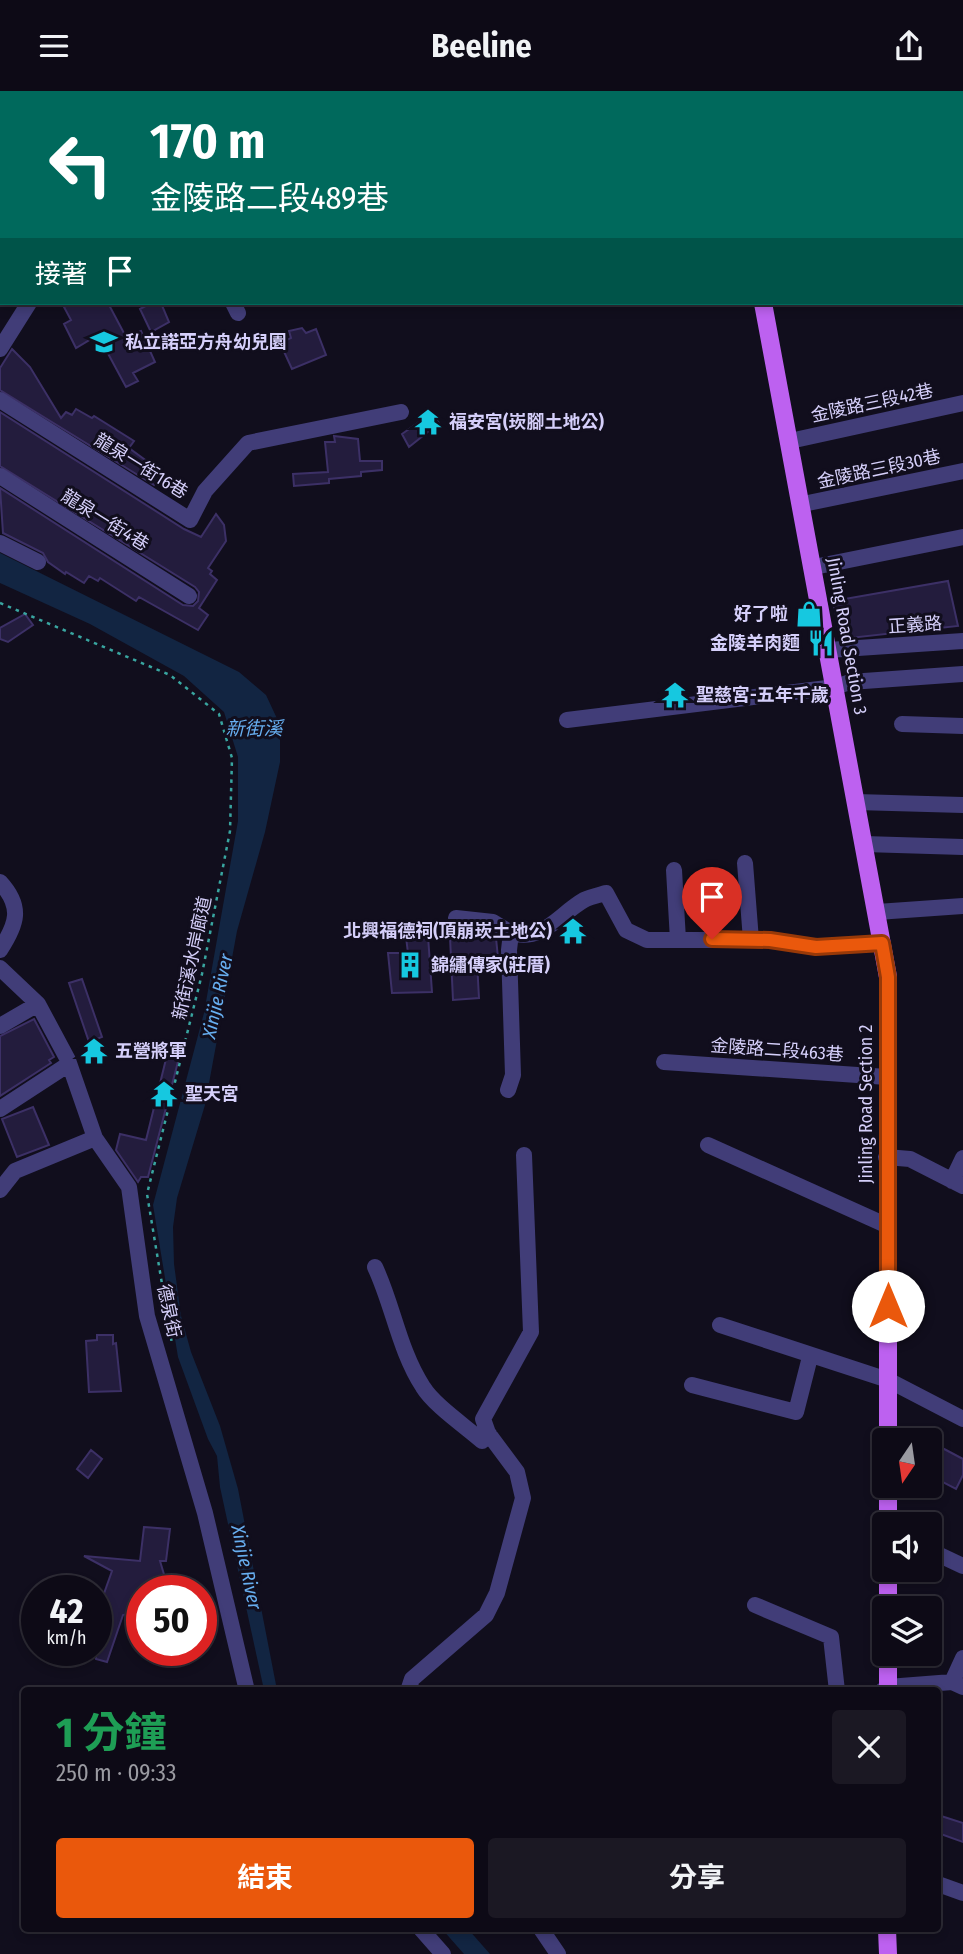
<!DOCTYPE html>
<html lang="zh-TW">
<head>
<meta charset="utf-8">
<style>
	body { margin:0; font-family:"Fira Sans Condensed","Noto Sans TC",sans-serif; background:#1b1823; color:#f1f3f6; height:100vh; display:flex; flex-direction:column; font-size:26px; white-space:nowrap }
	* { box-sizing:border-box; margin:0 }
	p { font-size:23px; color:#9a9aa1 }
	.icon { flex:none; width:38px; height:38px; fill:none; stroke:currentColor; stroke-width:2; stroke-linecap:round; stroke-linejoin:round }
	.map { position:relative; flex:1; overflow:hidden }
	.panel { position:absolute; left:21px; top:1596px; width:920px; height:245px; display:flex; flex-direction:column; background:#0d0a16; border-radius:7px; box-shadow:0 4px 10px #0003,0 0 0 2px #2d2b35 }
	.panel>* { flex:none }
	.top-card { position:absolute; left:0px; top:0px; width:964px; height:214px; box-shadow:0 4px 10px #0003,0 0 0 2px #2d2b35; background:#00695c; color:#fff; overflow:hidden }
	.needle { width:46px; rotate:193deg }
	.buttons { position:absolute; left:872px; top:1337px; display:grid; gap:14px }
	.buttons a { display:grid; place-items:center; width:70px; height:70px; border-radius:7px; background:#0d0a16; box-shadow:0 4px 10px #0003,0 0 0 2px #2d2b35; font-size:35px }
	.speed { position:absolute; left:21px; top:1484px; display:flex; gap:14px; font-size:35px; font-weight:700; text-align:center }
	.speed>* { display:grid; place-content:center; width:91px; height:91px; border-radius:50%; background:#0d0a16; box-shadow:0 4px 10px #0003,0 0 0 2px #2d2b35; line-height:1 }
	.speed small { font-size:18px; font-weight:400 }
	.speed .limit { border:10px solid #d22; background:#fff; color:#111 }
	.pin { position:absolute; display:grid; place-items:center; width:60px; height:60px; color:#fff; margin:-72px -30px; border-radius:50% 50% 50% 0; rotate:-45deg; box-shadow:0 0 7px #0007 }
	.pin .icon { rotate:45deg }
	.me { position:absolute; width:77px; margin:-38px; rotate:0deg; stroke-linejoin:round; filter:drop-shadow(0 0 5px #0008) }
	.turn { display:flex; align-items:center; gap:24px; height:147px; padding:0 35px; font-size:32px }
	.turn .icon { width:91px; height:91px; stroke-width:2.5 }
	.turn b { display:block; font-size:49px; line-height:60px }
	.then { display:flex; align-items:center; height:66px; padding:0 35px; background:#0003; gap:14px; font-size:26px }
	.round { display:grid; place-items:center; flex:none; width:74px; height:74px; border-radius:7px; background:#1b1823 }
	.head { display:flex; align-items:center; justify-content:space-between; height:119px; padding:0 35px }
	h1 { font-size:42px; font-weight:700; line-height:52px; color:#1e9e55 }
	.action { display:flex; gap:14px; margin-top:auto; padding:14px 35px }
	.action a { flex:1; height:80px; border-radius:7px; background:#ea580c; color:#fff; font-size:28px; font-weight:700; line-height:80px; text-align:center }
	.action a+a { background:#1b1823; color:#f1f3f6 }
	header { display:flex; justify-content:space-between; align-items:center; height:91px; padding:0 35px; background:#0d0a16; font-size:32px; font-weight:700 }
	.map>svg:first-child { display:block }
	.water { fill:#122542 }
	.building { fill:#231c3d; stroke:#3c3066; stroke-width:2 }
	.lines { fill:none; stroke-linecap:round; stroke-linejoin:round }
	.path { stroke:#39a5a0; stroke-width:2.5; stroke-dasharray:3.5 5; stroke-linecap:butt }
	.minor { stroke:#413d78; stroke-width:16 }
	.major { stroke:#bd61f0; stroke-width:18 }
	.route-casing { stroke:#983908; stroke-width:18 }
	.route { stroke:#ea580c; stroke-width:12 }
	.labels { text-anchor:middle; stroke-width:6; stroke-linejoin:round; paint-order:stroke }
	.poi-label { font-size:18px; font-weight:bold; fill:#d5cffa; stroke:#110e1d; text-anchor:start }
	.street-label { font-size:18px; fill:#d5cffa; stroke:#110e1d }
	.water-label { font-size:19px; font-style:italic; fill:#67aef0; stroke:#110e1d }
</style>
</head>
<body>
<header><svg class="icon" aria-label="menu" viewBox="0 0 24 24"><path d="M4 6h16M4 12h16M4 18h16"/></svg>Beeline<svg class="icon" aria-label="share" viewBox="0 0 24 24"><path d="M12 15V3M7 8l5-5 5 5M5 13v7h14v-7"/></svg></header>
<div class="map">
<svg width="963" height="1863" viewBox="0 0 963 1863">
	<rect width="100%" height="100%" fill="#110e1d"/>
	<path class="water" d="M0,462L239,581L266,604L280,634V671L265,741L237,840L205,1014L177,1107L173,1136L174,1173L181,1225L191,1261L220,1335L238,1398L277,1599H264L220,1396L217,1365L208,1348L178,1266L153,1114L204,922L238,730V666L224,621L184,585L90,533L0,492Z
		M442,1838H468L490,1863H464Z"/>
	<path class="building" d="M73,212H108L126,246L141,240L155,271L133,282L138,290L126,296L98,244L76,257L64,233L71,229L64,216Z
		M151,212H161L169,231L151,241L140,218Z
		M302,237L306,242L316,238L326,264L292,278L280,252L291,247L289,240Z
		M12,258L30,276L61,327L66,321L72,324L76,318L92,327L94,325L134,350L129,357L163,382L154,394L0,299V277Z
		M0,321L184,438L201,446L216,423L224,434L226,450L208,477L212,480L210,483L217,489L199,517L208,524L198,539L139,506L136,510L100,487L98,490L89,485L84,492L66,481L65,483L48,471L43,462L3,442L0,397L183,514L193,515L198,510L199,501L195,496L0,375Z
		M432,322L439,332L409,356L402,343Z
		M334,345L358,348L360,370H382V379L361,381V385L329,388V392L294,395L293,383L328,381L325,351H335Z
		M948,490L958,535L841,548L833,510Z
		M25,523L33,534L8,551L0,548V537Z
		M469,839L490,841L496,847L498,867L477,871L479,907L453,909L450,846H469Z
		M428,845L432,901L392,902L388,862H408L406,846Z
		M82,888L102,946L89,951L69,892Z
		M34,928L54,966L49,969L51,972L0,1005V945Z
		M168,960L180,963L148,1086H141L138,1091L116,1059L120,1043L146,1049Z
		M33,1016L49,1054L17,1066L2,1028Z
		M97,1244H113V1253L116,1252L121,1300L89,1301L86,1250L97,1249Z
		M929,1350L963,1368V1384L956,1398L929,1384Z
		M91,1359L102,1368L88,1387L77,1378Z
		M144,1436L170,1438L166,1470H160L169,1500H142V1520L123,1524L107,1571L96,1568V1525L112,1480L84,1465L140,1470Z
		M938,1724L963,1732V1751L938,1742Z"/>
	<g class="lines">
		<path class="path" d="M0,512L170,584L219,623L232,667L230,740L202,883L147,1103L172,1253"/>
		<path class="minor" d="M36,0L37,2
			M490,2V0
			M668,2V0
			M962,5H963
			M962,89H963
			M0,149L2,151
			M233,212L238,222
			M0,258L29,212
			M0,309L190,429L205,400L248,352L401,321
			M790,350L963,312
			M0,385L189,505
			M803,413L963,380
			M0,452L38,471
			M814,476L963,446
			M828,559L963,550
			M567,629L835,596L850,591L963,583
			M902,633L963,635
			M856,711L963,714
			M864,753L963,756
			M745,772L751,849
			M674,779L678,849
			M0,791C23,816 17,833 0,859
			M877,821L963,815
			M456,827L493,831L511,842
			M0,877L38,913L68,969L95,1047L129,1096L147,1225L205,1422L247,1600
			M0,935L38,913
			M664,971L887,986
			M508,999L513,984L509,859L511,842C544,851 558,824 584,809C590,806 599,804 606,802L626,839L647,849H770L816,856L882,852
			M0,1018L69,973
			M708,1054L888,1135
			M886,1066L910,1068L963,1095
			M952,1090L963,1067
			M0,1099L15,1080L95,1047
			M375,1176C393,1214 399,1259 423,1296C434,1314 465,1335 482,1350L489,1343
			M720,1234L888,1289L963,1328
			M692,1294L796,1321L810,1266
			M929,1459L963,1475
			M755,1514L831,1546L837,1600
			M952,1591L963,1567
			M408,1600L412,1588L486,1524L497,1502L523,1407L517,1381L488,1342L483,1328L531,1241L524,1064
			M882,1600L888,1596L952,1591L963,1596
			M938,1793L963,1802
			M421,1838L443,1863
			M541,1838L558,1863"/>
		<path class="major" d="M751,2V0
			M763,212L888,886V1349
			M888,1395V1433
			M888,1517V1479
			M888,1600V1563
			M887,1838L888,1863"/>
	</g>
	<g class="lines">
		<g class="route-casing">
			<path id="route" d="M712,848L770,849L816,856L882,852L888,886V1215"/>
		</g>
		<use href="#route" class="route"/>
	</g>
	<defs>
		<g id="school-bare" transform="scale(2.1)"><path d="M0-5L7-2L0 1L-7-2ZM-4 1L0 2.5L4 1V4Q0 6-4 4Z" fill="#16c8e0" stroke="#110e1d" stroke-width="2.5" paint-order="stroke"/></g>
		<g id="temple-bare" transform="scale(2.1)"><path d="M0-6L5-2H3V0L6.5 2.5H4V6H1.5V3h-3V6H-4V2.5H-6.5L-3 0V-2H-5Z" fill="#16c8e0" stroke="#110e1d" stroke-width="2.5" paint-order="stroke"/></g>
		<g id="shop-bare" transform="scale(2.1)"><path d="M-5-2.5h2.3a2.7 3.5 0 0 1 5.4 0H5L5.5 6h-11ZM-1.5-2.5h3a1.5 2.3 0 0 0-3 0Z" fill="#16c8e0" stroke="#110e1d" stroke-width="2.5" paint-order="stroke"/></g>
		<g id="restaurant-bare" transform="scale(2.1)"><path d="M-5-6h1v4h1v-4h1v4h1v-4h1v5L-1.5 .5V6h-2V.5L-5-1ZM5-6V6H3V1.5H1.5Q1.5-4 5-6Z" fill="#16c8e0" stroke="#110e1d" stroke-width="2.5" paint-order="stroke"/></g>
		<g id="building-bare" transform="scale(2.1)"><path d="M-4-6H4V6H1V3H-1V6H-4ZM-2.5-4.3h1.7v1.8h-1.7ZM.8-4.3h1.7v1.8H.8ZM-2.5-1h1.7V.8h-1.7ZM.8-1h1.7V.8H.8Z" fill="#16c8e0" stroke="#110e1d" stroke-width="2.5" paint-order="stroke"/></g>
	</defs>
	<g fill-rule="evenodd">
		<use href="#school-bare" x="104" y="251"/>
		<use href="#temple-bare" x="428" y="331"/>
		<use href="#shop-bare" x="809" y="523"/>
		<use href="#restaurant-bare" x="821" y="552"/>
		<use href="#temple-bare" x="675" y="604"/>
		<use href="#temple-bare" x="573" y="840"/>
		<use href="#building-bare" x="410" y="874"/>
		<use href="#temple-bare" x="94" y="960"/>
		<use href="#temple-bare" x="164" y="1003"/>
	</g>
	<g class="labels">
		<g class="poi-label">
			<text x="125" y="257">私立諾亞方舟幼兒園</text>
			<text x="449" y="337">福安宮(崁腳土地公)</text>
			<text x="788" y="529" text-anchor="end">好了啦</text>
			<text x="800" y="558" text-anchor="end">金陵羊肉麵</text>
			<text x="696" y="610">聖慈宮-五年千歲</text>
			<text x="552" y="846" text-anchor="end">北興福德祠(頂崩崁土地公)</text>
			<text x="431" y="880">錦繡傳家(莊厝)</text>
			<text x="115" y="966">五營將軍</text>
			<text x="185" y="1009">聖天宮</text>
		</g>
		<g class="street-label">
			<text transform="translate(872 312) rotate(-12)" y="6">金陵路三段42巷</text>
			<text transform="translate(141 375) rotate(32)" y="6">龍泉一街16巷</text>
			<text transform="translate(879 378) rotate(-12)" y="6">金陵路三段30巷</text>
			<text transform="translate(105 429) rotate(32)" y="6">龍泉一街4巷</text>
			<text transform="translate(915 534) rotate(-4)" y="6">正義路</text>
			<text transform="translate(847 545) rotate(80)" y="6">Jinling Road Section 3</text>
			<text transform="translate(192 867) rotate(-78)" y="6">新街溪水岸廊道</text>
			<text transform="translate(777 959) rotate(4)" y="6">金陵路二段463巷</text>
			<text transform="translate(866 1013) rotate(-90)" y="6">Jinling Road Section 2</text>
			<text transform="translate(169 1220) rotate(78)" y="6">德泉街</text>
		</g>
		<g class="water-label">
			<text x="254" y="644">新街溪</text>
			<text transform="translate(217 905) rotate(-78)" y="7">Xinjie River</text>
			<text transform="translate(247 1476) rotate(78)" y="7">Xinjie River</text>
		</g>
	</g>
</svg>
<div class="buttons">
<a><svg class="needle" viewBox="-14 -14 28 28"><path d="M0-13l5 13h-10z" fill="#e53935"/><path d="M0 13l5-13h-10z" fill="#9a9aa1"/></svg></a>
<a><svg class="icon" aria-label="sound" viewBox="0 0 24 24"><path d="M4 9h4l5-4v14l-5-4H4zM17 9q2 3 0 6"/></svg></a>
<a><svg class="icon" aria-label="layers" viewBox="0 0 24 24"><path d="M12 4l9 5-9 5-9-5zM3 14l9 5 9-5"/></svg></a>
</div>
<div class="speed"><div>42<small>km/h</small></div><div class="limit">50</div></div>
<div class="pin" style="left:712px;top:848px;background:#d93025"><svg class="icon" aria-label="arrive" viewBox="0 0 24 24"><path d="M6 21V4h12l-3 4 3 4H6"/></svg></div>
<svg class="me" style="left:888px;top:1215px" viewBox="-20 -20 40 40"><circle r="19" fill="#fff"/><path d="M0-13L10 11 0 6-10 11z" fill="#ea580c"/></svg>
<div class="top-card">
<div class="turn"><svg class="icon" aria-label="left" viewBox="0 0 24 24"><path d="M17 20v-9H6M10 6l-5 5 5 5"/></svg><div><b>170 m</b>金陵路二段489巷</div></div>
<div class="then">接著<svg class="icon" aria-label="arrive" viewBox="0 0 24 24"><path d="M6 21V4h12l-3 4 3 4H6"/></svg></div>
</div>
<section class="panel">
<div class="head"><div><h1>1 分鐘</h1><p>250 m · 09:33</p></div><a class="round"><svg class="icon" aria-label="close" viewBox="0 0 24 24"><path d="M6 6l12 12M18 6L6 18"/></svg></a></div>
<div class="action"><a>結束</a><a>分享</a></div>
</section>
</div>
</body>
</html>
